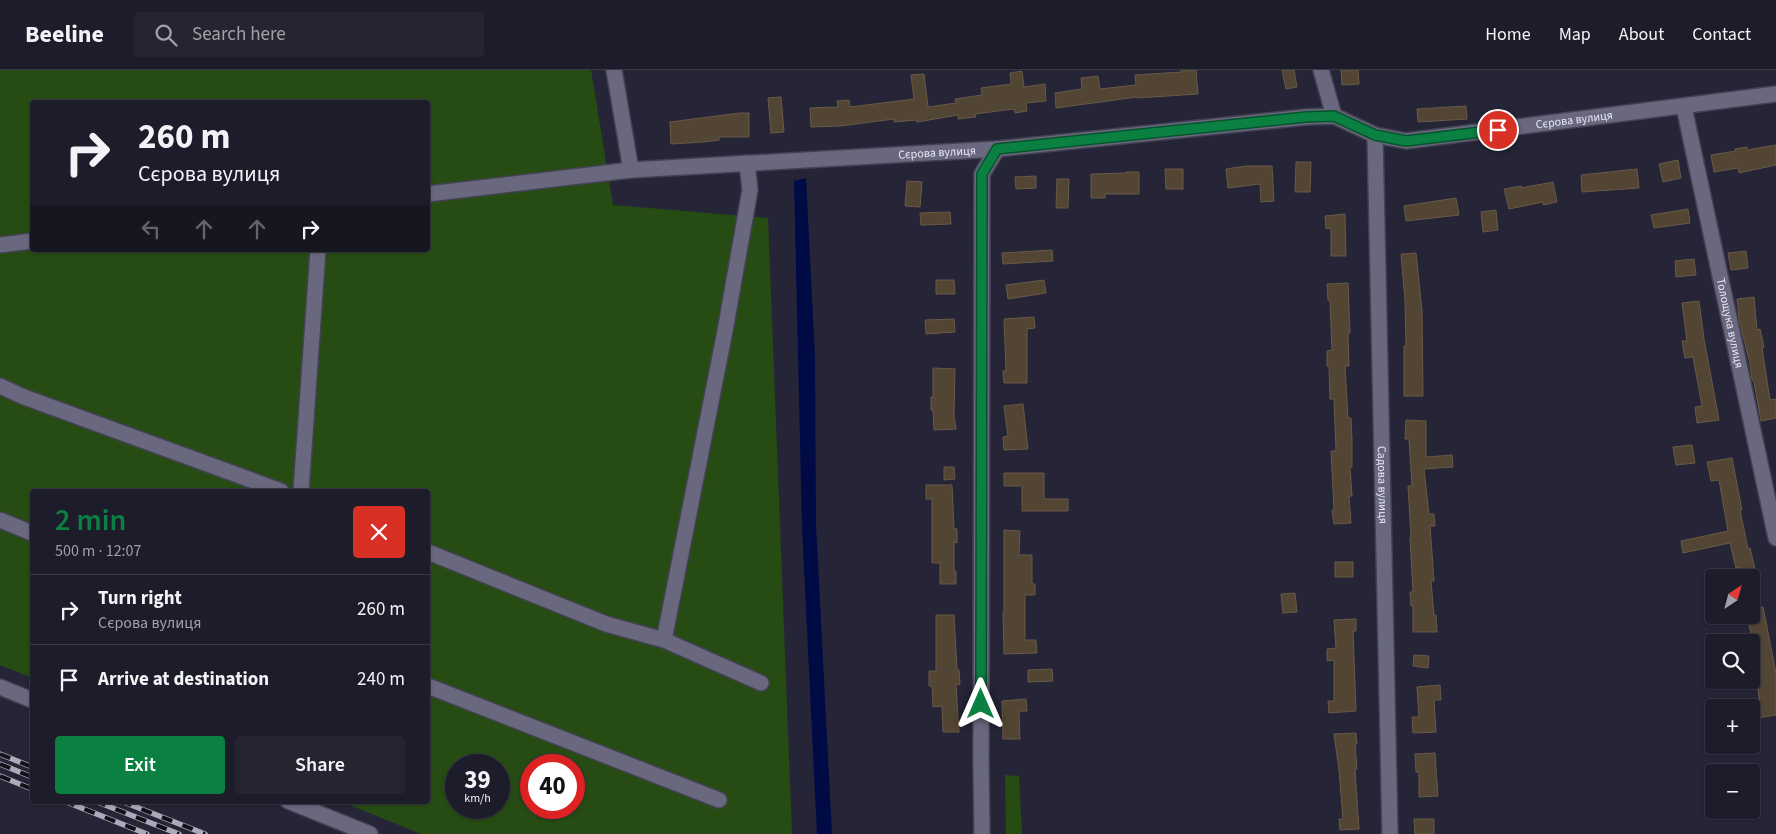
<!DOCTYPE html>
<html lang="en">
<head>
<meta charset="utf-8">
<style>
	body { margin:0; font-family:"Source Sans 3",sans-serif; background:#252532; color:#f1f3f6; height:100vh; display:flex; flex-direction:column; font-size:19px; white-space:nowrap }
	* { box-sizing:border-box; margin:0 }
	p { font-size:16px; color:#a0a1a8 }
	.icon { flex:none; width:28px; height:28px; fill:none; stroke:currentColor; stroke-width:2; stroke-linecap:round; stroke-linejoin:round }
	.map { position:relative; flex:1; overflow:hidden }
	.panel { position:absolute; left:30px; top:419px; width:400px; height:315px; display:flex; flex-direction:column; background:#1c1c2a; border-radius:5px; box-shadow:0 1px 4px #0004,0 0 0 1px #3a3a47 }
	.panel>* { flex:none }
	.guide { position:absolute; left:30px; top:30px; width:400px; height:152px; border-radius:5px; box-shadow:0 1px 4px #0004,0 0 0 1px #3a3a47; background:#1c1c2a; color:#f1f3f6; overflow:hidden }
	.needle { width:32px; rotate:36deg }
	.controls { position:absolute; left:1705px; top:499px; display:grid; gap:10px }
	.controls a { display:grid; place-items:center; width:55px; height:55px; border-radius:5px; background:#1c1c2a; box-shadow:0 1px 4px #0004,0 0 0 1px #3a3a47; font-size:25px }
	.speed { position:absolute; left:445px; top:684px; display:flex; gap:10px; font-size:25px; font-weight:700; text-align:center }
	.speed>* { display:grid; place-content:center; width:65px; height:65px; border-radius:50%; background:#1c1c2a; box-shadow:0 1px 4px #0004,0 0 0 1px #3a3a47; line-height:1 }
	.speed small { font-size:12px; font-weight:400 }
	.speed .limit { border:8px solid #d22; background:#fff; color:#111 }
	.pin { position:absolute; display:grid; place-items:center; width:42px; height:42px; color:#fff; margin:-21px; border:2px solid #fff; border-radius:50%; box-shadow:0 1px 5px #0007 }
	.me { position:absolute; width:55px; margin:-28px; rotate:0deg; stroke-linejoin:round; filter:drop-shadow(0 0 4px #0008) }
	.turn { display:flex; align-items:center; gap:18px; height:105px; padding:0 25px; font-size:22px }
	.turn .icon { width:65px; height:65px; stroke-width:2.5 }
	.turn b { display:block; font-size:35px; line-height:42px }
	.lanes { display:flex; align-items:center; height:48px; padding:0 25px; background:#0003; justify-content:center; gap:25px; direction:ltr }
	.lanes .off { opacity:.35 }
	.round { display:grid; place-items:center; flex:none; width:52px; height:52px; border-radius:5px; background:#252532 }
	.overview { display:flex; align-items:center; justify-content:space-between; height:85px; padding:0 25px }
	h1 { font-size:30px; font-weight:600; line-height:38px; color:#0b8043 }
	.action { display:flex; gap:10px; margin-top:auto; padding:10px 25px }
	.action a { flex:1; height:58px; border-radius:5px; background:#0b8043; color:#fff; font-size:20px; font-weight:600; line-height:58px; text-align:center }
	.action a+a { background:#252532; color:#f1f3f6 }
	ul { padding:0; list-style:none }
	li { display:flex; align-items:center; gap:15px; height:70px; padding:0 25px; border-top:1px solid #3a3a47 }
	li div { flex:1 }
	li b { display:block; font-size:19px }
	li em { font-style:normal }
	header { display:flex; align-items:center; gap:30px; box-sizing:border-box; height:70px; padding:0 25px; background:#1c1c2a; border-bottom:1px solid #3a3a47 }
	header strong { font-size:24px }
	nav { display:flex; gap:28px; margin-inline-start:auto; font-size:18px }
	.search { width:350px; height:45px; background:#252532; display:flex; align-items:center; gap:12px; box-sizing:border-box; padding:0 18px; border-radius:5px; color:#a0a1a8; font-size:19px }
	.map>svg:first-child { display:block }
	.green { fill:#274c13; fill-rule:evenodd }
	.water { fill:#000a45 }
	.building { fill:#534533; stroke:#685a47 }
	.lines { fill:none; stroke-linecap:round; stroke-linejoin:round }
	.minor-casing { stroke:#434252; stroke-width:18 }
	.minor { stroke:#69687f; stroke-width:15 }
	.rail-casing { stroke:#abaab9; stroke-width:5.5 }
	.rail { stroke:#101018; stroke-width:4; stroke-dasharray:11; stroke-linecap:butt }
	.route-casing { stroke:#07532c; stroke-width:12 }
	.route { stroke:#0b8043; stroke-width:9 }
	.labels { text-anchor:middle; stroke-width:5; stroke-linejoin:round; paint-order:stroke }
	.street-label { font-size:12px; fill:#e7e7f4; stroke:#101018 }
</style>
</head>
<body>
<header>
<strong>Beeline</strong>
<div class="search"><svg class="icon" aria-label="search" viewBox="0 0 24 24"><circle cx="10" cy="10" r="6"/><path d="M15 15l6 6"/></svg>Search here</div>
<nav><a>Home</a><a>Map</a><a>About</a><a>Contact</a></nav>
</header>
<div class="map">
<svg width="1776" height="764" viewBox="0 0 1776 764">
	<rect width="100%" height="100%" fill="#262538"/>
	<path class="green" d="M0,0H591L613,135L768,148L792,764H421L340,731H428V421H32V608L0,595ZM32,32H428V180H32ZM456,695H499V738H456ZM531,695H574V738H531Z
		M1005,705L1019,706L1022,764H1006Z"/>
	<path class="water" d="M806,108L815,287L816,455L832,764H817L802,458L794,111Z"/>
	<path class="building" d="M1181,0H1196L1198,24L1137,28V27L1056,38L1055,23L1082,19L1081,8L1098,6L1100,19L1136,15L1135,5L1182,2Z
		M1282,0H1294L1297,17L1286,19Z
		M1341,0H1358L1359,14L1342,15Z
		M1022,1L1024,17L1045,14L1046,31L1026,33L1027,41L1015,43L1014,39L975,44L976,47L958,49V45L917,52L916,50L894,52V49L840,56L811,57L810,38L838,37L837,31L849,30L850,37L914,29L911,5L924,4L928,37L956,33L955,29L982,25L981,18L1011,14L1010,3Z
		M781,27L784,62L771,63L768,28Z
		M1466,36L1467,49L1418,52L1417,39Z
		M740,43H749V67H719V70L704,72L671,74L670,52Z
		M1776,75V95L1739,103L1738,98L1714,102L1711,85L1736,81L1735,79L1747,77V80Z
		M1678,90L1681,108L1663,112L1659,94Z
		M1296,92H1311L1310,122H1295Z
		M1246,96H1272L1274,131L1261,132L1260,114L1228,118L1226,99Z
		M1165,99H1183V119H1166Z
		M1637,99L1639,118L1582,122L1581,105Z
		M1126,102H1139V124H1105V128H1091V104L1126,103Z
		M1036,106V118L1016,119L1015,107Z
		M1057,109H1069L1068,138H1056Z
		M907,111L922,112L920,137L905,136Z
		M1553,112L1557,132L1543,135V132L1509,139L1504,119L1521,116V118Z
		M1456,128L1459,145L1406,151L1404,136Z
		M1688,139L1690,153L1654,158L1651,145Z
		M1496,140L1498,160L1483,162L1481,142Z
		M950,142L951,154L921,155L920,143Z
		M1345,144L1346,186H1331V158L1326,159L1325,146Z
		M1052,180L1053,191L1003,194L1002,183Z
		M1746,181L1748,198L1731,200L1728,183Z
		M1416,183L1422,241L1423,326H1404V276H1406L1405,230L1401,184Z
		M1694,189L1696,205L1676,207L1675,191Z
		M936,210H954L955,224H936Z
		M1044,210L1046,223L1008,229L1006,215Z
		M1348,213L1350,263H1348L1349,296H1345L1348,348H1351L1352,370V397H1350L1352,426H1349L1351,453L1334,454L1332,440H1334L1331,381H1336L1334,329H1330L1329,296H1327V281L1332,280L1330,230H1328L1327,214Z
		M1754,227L1757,260L1760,259L1764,277L1762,278L1770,330L1776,329V348L1761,351L1754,312L1752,310L1750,294L1739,249L1737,229Z
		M1699,231L1704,269L1719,350L1697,353L1695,337L1702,336L1693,287L1685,288L1682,271H1687L1682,233Z
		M1034,247L1035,258L1027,259V313H1004L1003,301H1006L1004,249Z
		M954,249L955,262L926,264L925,250Z
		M933,298L955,299L954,346L956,359L934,360L933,340H931V327L933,328Z
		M1023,334L1028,379L1004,380L1003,367L1008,366L1004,336Z
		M1406,350L1426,351V387L1452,385L1453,397L1424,399L1429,444H1434L1435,456H1430L1434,511H1431L1434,545H1436L1437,562H1413V536H1411L1410,522H1413L1410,468L1411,467L1408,416H1412L1409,369H1405Z
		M1692,375L1695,393L1676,395L1673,377Z
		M1732,388L1742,440H1740L1748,479L1750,478L1757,508H1743L1740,497L1736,498L1730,473L1683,483L1681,471L1728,461L1719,410L1711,411L1707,392Z
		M944,397H954L955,409L944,410Z
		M1004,403H1044V429H1068V441H1022V416H1004Z
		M926,415H952L954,459H957V473L954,472V501H956V514H940V493H932V429H926Z
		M1004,460L1020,461L1019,485H1032V514H1035V525H1025V570H1036L1037,583L1004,584L1003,542H1004Z
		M1335,492H1353V507H1335Z
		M1295,523L1297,542L1283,543L1281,524Z
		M1763,537L1776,603V645L1751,649V636L1760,635L1754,588H1751V564L1747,545H1751V539Z
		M936,545H954L957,600H959L960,614L956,615L959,662H943L942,636L933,637L932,616H929V601H936Z
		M1356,549V561H1353L1356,641L1329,643L1328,631H1334V590L1327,591V579L1336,578L1334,550Z
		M1414,585L1429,586L1428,598L1413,596Z
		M1052,599L1053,611L1028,612V600Z
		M1440,615L1441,630H1434L1436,662L1413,663L1412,647H1419L1417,617Z
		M1026,629L1027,641H1019L1020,669H1003L1002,631Z
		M1356,663L1357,674H1355L1357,699H1355L1359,759L1340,760L1339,749H1343L1339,700L1334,664Z
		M1435,683L1438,726L1419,727V702H1416L1415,684Z
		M1414,749H1434V764H1415Z"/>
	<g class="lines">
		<g class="minor-casing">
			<g id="minor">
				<path d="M614,0L631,100"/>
				<path d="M1321,0L1334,46"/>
				<path id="s1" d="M1684,37L1776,468"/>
				<path id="s2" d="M1375,65L1390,764"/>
				<path id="s3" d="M428,124L631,100L997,79L1306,47L1334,46L1375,65L1406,71L1776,24"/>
				<path d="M0,175L32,171"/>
				<path d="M0,316L24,327L281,421"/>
				<path d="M301,421L318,180"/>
				<path d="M0,450L32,463"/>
				<path d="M428,482L606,554L664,570L761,613"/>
				<path d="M664,570L725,261L750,120L747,93"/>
				<path d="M428,616L719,730"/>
				<path d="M0,617L32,630"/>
				<path d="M288,731L370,764"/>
				<path d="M982,764L981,693L982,104L997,79"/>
			</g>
		</g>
		<use href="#minor" class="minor"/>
		<g class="rail-casing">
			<path id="rail" d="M0,684L32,697
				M0,694L32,707
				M0,706L32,719
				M64,731L147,764
				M95,731L179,764
				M121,731L205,764"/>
		</g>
		<use href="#rail" class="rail"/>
	</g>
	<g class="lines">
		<g class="route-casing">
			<path id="route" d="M981,634L982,104L997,79L1306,47L1334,46L1375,65L1406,71L1498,60"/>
		</g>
		<use href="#route" class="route"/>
	</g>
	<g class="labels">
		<g class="street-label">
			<text dy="4" stroke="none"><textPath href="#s3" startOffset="1156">Сєрова вулиця</textPath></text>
			<text dy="4" stroke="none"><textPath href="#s3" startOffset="511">Сєрова вулиця</textPath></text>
			<text dy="4" stroke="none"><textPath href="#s1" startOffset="221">Толощука вулиця</textPath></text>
			<text dy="4" stroke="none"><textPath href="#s2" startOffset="350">Садова вулиця</textPath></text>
		</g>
	</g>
</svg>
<div class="controls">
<a><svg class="needle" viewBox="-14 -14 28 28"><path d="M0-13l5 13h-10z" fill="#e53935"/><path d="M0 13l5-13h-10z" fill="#a0a1a8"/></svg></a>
<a><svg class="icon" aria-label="search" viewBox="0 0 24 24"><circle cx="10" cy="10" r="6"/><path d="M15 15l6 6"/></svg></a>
<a>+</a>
<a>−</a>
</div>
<div class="speed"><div>39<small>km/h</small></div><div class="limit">40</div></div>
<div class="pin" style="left:1498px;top:60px;background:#d93025"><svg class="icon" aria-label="arrive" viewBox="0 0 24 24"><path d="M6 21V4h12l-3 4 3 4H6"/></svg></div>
<svg class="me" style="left:981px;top:634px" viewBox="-20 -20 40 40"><path d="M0-17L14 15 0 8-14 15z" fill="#0b8043" stroke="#fff" stroke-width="4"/></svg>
<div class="guide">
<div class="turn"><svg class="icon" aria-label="right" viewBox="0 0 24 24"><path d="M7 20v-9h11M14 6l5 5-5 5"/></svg><div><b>260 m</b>Сєрова вулиця</div></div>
<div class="lanes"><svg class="icon off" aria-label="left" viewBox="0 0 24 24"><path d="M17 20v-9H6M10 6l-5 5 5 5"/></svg><svg class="icon off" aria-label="ahead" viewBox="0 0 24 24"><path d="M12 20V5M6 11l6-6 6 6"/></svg><svg class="icon off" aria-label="ahead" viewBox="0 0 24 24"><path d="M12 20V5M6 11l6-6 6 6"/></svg><svg class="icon" aria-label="right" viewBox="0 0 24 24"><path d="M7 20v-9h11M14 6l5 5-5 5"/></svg></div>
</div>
<section class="panel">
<div class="overview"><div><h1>2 min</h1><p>500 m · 12:07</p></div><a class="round" style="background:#d93025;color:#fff"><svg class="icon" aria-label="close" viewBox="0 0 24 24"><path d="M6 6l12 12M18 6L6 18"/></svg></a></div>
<ul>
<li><svg class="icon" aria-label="right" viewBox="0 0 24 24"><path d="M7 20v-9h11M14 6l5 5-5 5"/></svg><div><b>Turn right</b><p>Сєрова вулиця</p></div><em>260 m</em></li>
<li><svg class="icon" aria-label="arrive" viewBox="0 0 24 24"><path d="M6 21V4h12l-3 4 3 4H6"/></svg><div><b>Arrive at destination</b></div><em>240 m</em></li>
</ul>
<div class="action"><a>Exit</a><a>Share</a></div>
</section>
</div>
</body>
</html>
